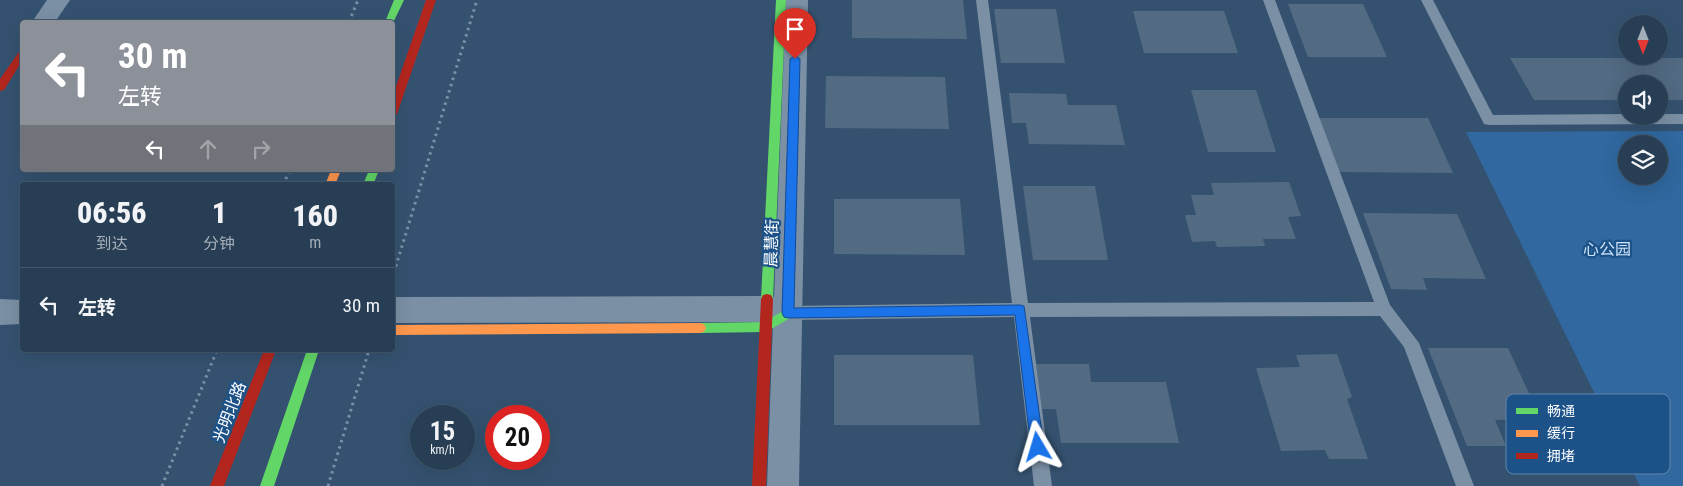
<!DOCTYPE html>
<html lang="zh">
<head>
<meta charset="utf-8">
<style>
	body { margin:0; font-family:"Roboto Condensed","Noto Sans SC",sans-serif; background:#2f455a; color:#f1f3f6; height:100vh; display:flex; flex-direction:column; font-size:19px; white-space:nowrap }
	* { box-sizing:border-box; margin:0 }
	p { font-size:16px; color:#a4aeb8 }
	.icon { flex:none; width:28px; height:28px; fill:none; stroke:currentColor; stroke-width:2; stroke-linecap:round; stroke-linejoin:round }
	.map { position:relative; flex:1; overflow:hidden }
	.side { position:absolute; left:20px; top:182px; width:375px; height:170px; display:flex; flex-direction:column; background:#273e54; border-radius:5px; box-shadow:0 5px 20px #0002,0 0 0 1px #43576b }
	.side>* { flex:none }
	.hud { position:absolute; left:20px; top:20px; width:375px; height:152px; border-radius:5px; box-shadow:0 5px 20px #0002,0 0 0 1px #43576b; background:#8c9099; color:#fff; overflow:hidden }
	.needle { width:32px; rotate:180deg }
	.buttons { position:absolute; left:1618px; top:15px; display:grid; gap:10px }
	.buttons a { display:grid; place-items:center; width:50px; height:50px; border-radius:50%; background:#273e54; box-shadow:0 5px 20px #0002,0 0 0 1px #43576b; font-size:25px }
	.speed { position:absolute; left:410px; top:405px; display:flex; gap:10px; font-size:25px; font-weight:700; text-align:center }
	.speed>* { display:grid; place-content:center; width:65px; height:65px; border-radius:50%; background:#273e54; box-shadow:0 5px 20px #0002,0 0 0 1px #43576b; line-height:1 }
	.speed small { font-size:12px; font-weight:400 }
	.speed .limit { border:8px solid #d22; background:#fff; color:#111 }
	.pin { position:absolute; display:grid; place-items:center; width:42px; height:42px; color:#fff; margin:-51px -21px; border-radius:50% 50% 50% 0; rotate:-45deg; box-shadow:0 0 5px #0007 }
	.pin .icon { rotate:45deg }
	.me { position:absolute; width:55px; margin:-28px; rotate:353deg; stroke-linejoin:round; filter:drop-shadow(0 0 4px #0008) }
	.turn { display:flex; align-items:center; gap:18px; height:105px; padding:0 15px; font-size:22px }
	.turn .icon { width:65px; height:65px; stroke-width:2.5 }
	.turn b { display:block; font-size:35px; line-height:42px }
	.lanes { display:flex; align-items:center; height:48px; padding:0 15px; background:#0003; justify-content:center; gap:25px; direction:ltr }
	.lanes .off { opacity:.35 }
	.eta { display:flex; justify-content:space-evenly; align-items:center; height:85px; text-align:center }
	.eta b { font-size:30px; font-weight:800; line-height:35px }
	ul { padding:0; list-style:none }
	li { display:flex; align-items:center; gap:15px; height:75px; padding:0 15px; border-top:1px solid #43576b }
	li div { flex:1 }
	li b { display:block; font-size:19px }
	li em { font-style:normal }
	.map>svg:first-child { display:block }
	.green { fill:#30689f; fill-rule:evenodd }
	.building { fill:#526a82 }
	.lines { fill:none; stroke-linecap:round; stroke-linejoin:round }
	.path { stroke:#7b90a5; stroke-width:3; stroke-dasharray:2.5 4; stroke-linecap:butt }
	.lane { fill:#7b90a5; fill-rule:evenodd }
	.street { fill:#7b90a5; fill-rule:evenodd }
	.fast { fill:#63d668; fill-rule:evenodd }
	.slow { fill:#ff974d; fill-rule:evenodd }
	.jam { fill:#b3261e; fill-rule:evenodd }
	.route { fill:#1a73e8; stroke:#114b97 }
	.labels { text-anchor:middle; stroke-width:4.5; stroke-linejoin:round; paint-order:stroke }
	.street-label { font-size:16px; fill:#fff; stroke:#1c5288 }
	.park-label { font-size:16px; fill:#cbe2f9; stroke:#1c5288 }
	.key { fill:#1c5288; stroke:#6086ac; stroke-width:1 }
	.key-label { font-size:14px; fill:#fff }
</style>
</head>
<body>
<div class="map">
<svg width="1683" height="486" viewBox="0 0 1683 486">
	<rect width="100%" height="100%" fill="#345270"/>
	<path class="green" d="M1683,131V486H1640L1466,132ZM1626,144H1659V176H1626Z"/>
	<path class="building" d="M852,0H963L967,39L852,38Z
		M1288,4H1363L1387,57H1308Z
		M994,9H1056L1065,63H1001Z
		M1133,11H1224L1238,53H1144Z
		M1510,58H1683V100H1659V84H1626V100H1534Z
		M826,76L945,77L949,129L825,128Z
		M1191,90H1256L1276,152H1208Z
		M1009,93L1066,94L1068,105H1116L1125,145L1029,144L1026,123H1012Z
		M1318,118H1428L1453,173L1339,172Z
		M1289,182L1301,216L1288,217L1296,239H1263L1265,246L1217,247L1215,241L1192,242L1185,215H1196L1191,195H1214L1211,183Z
		M1023,186H1095L1108,260H1033Z
		M834,199H960L965,255L834,254Z
		M1363,213L1457,214L1486,279L1423,278L1427,290L1391,289Z
		M1428,348H1508L1541,419L1495,420L1506,446H1467Z
		M1337,354L1352,397L1347,399L1368,459H1329L1325,450L1281,451L1256,368L1300,367L1296,355Z
		M834,355H973L980,425H834Z
		M1036,364H1089L1091,382H1166L1179,443H1061L1056,409H1042Z"/>
	<g class="lines">
		<path class="path" d="M349,22L358,0
			M283,185L290,170
			M392,279L477,0
			M162,486L217,350
			M328,486L369,350"/>
		<path class="lane" d="M976,0H988L1028,303L1374,302L1263,0H1275L1390,305L1419,343L1474,486H1456L1404,347L1380,316L1030,317L1052,486H1034L1014,317L788,320L782,318L780,313L782,308L788,306L1012,303Z
			M1421,0H1433L1493,115L1626,114V116H1659V114H1683V124L1489,125L1484,124Z"/>
		<path class="street" d="M47,0H70L55,22H32Z
			M786,0H808L799,486H767L773,322L392,323V297L768,296L774,297Z
			M0,299L22,300V324L0,325Z"/>
		<path class="fast" d="M394,0H404L392,25V22H385Z
			M776,0H786L773,299L771,303L767,304L763,303L761,299Z
			M369,170H379L373,185H363Z
			M788,308L792,309L794,313L792,317L766,332L700,333L696,332L694,328L696,324L700,323L764,322Z
			M307,350H319L274,486H260Z"/>
		<path class="slow" d="M331,170H341L335,185H325Z
			M700,323L704,324L706,328L704,332L700,333L392,335V325Z"/>
		<path class="jam" d="M426,0H436L397,114L392,118V98Z
			M22,51V61L4,90L0,91V79L19,52Z
			M767,294L771,295L773,299L766,486H752L761,299L763,295Z
			M264,350H276L224,486H210Z"/>
	</g>
	<path class="route" d="M795,55L800,59L794,308L1020,305L1024,306L1044,447L1042,451L1038,453L1033,451L1031,447L1015,315L788,318L784,317L782,313L790,59Z"/>
	<g class="labels">
		<g class="street-label">
			<text transform="translate(771 243) rotate(-88)" y="6">晨慧街</text>
			<text transform="translate(229 412) rotate(-69)" y="6">光明北路</text>
		</g>
		<g class="park-label">
			<text x="1607" y="255">心公园</text>
		</g>
	</g>
	<rect x="1506" y="394" width="164" height="80" rx="8" class="key"/>
	<rect x="1516" y="408" width="22" height="6" fill="#63d668"/>
	<rect x="1516" y="430" width="22" height="7" fill="#ff974d"/>
	<rect x="1516" y="453" width="22" height="6" fill="#b3261e"/>
	<g class="key-label">
		<text x="1547" y="416">畅通</text>
		<text x="1547" y="438">缓行</text>
		<text x="1547" y="461">拥堵</text>
	</g>
</svg>
<div class="buttons">
<a><svg class="needle" viewBox="-14 -14 28 28"><path d="M0-13l5 13h-10z" fill="#e53935"/><path d="M0 13l5-13h-10z" fill="#a4aeb8"/></svg></a>
<a><svg class="icon" aria-label="sound" viewBox="0 0 24 24"><path d="M4 9h4l5-4v14l-5-4H4zM17 9q2 3 0 6"/></svg></a>
<a><svg class="icon" aria-label="layers" viewBox="0 0 24 24"><path d="M12 4l9 5-9 5-9-5zM3 14l9 5 9-5"/></svg></a>
</div>
<div class="speed"><div>15<small>km/h</small></div><div class="limit">20</div></div>
<div class="pin" style="left:795px;top:59px;background:#d93025"><svg class="icon" aria-label="arrive" viewBox="0 0 24 24"><path d="M6 21V4h12l-3 4 3 4H6"/></svg></div>
<svg class="me" style="left:1038px;top:447px" viewBox="-20 -20 40 40"><path d="M0-17L14 15 0 8-14 15z" fill="#1a73e8" stroke="#fff" stroke-width="4"/></svg>
<div class="hud">
<div class="turn"><svg class="icon" aria-label="left" viewBox="0 0 24 24"><path d="M17 20v-9H6M10 6l-5 5 5 5"/></svg><div><b>30 m</b>左转</div></div>
<div class="lanes"><svg class="icon" aria-label="left" viewBox="0 0 24 24"><path d="M17 20v-9H6M10 6l-5 5 5 5"/></svg><svg class="icon off" aria-label="ahead" viewBox="0 0 24 24"><path d="M12 20V5M6 11l6-6 6 6"/></svg><svg class="icon off" aria-label="right" viewBox="0 0 24 24"><path d="M7 20v-9h11M14 6l5 5-5 5"/></svg></div>
</div>
<section class="side">
<div class="eta">
<div><b>06:56</b><p>到达</p></div>
<div><b>1</b><p>分钟</p></div>
<div><b>160</b><p>m</p></div>
</div>
<ul>
<li><svg class="icon" aria-label="left" viewBox="0 0 24 24"><path d="M17 20v-9H6M10 6l-5 5 5 5"/></svg><div><b>左转</b></div><em>30 m</em></li>
</ul>
</section>
</div>
</body>
</html>
